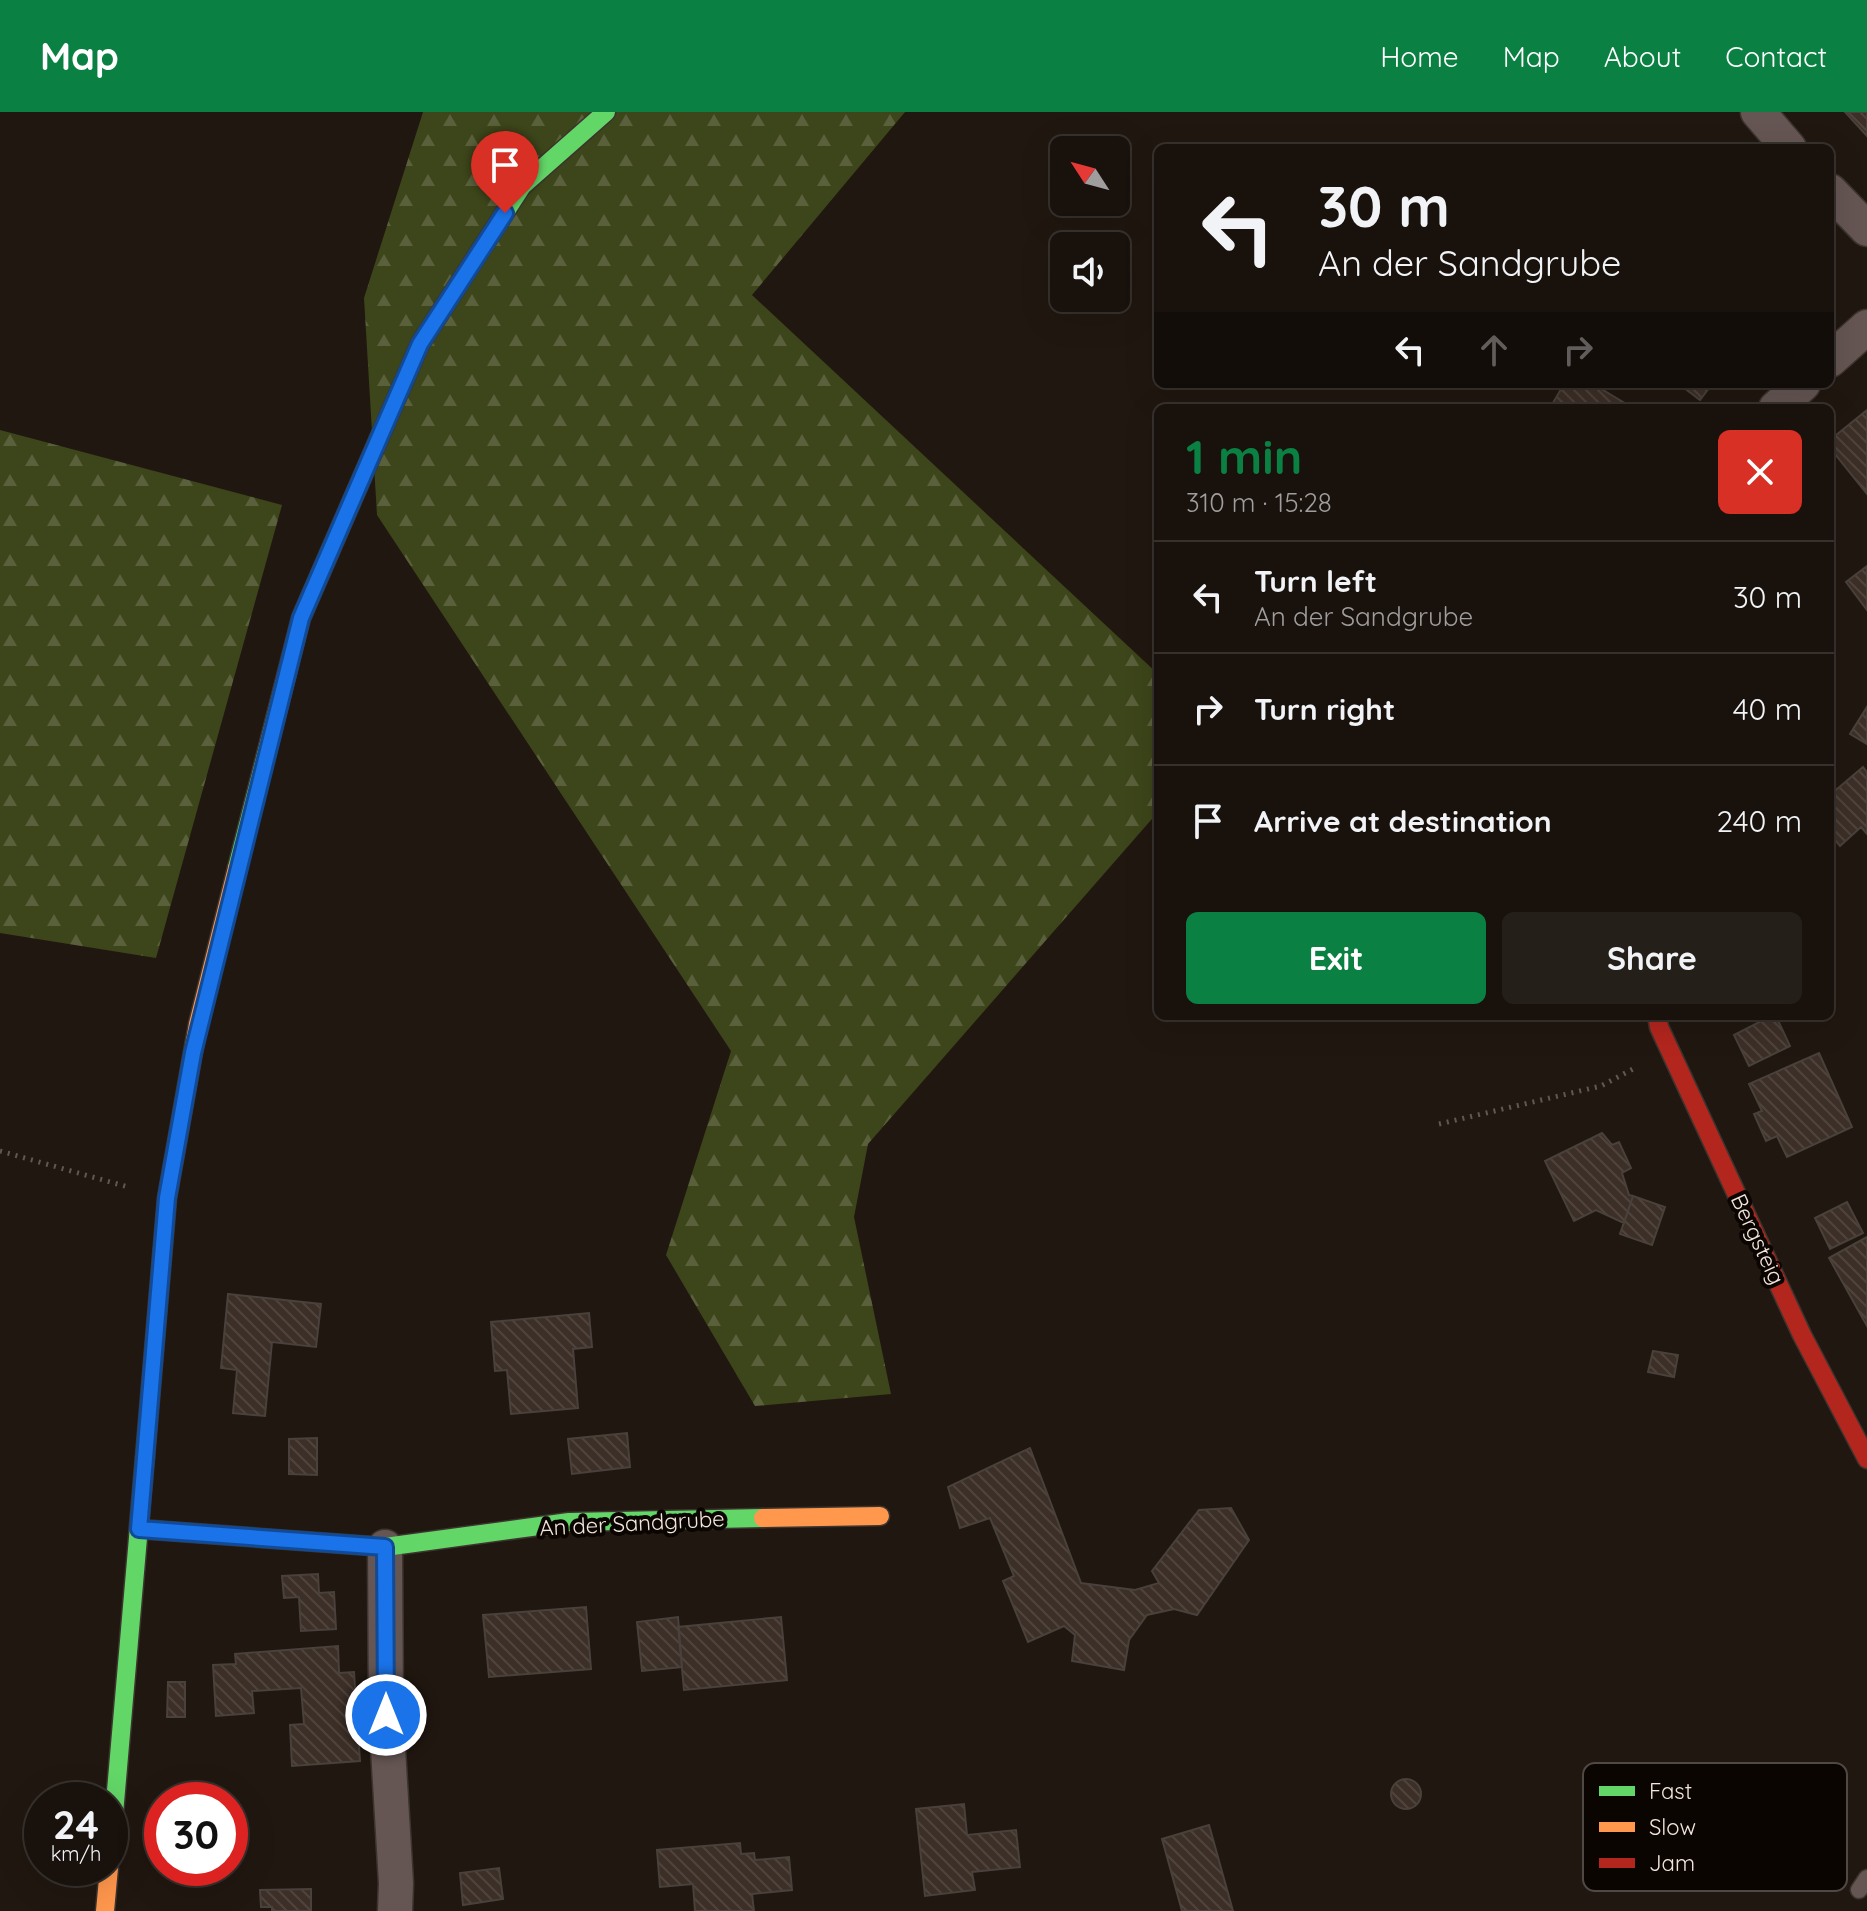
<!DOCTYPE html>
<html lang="en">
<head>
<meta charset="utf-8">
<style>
	body { margin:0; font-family:Quicksand,sans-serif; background:#251f1a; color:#f1f3f6; height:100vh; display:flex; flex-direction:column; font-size:30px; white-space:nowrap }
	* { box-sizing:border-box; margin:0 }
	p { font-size:26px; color:#9f9d9d }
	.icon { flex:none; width:44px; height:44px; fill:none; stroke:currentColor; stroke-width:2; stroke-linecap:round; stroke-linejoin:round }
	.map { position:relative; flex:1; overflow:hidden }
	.side { position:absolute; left:1154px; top:292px; width:680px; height:616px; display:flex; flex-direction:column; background:#18110c; border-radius:12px; box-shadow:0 8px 32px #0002,0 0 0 2px #36312d }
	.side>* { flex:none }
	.guide { position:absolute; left:1154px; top:32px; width:680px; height:244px; border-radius:12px; box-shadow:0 8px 32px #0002,0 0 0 2px #36312d; background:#18110c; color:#f1f3f6; overflow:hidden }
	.needle { width:52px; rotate:306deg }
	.buttons { position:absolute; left:1050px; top:24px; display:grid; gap:16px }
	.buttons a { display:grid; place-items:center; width:80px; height:80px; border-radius:12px; background:#18110c; box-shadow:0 8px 32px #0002,0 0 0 2px #36312d; font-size:40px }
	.speed { position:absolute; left:24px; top:1670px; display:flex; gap:16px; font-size:40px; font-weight:700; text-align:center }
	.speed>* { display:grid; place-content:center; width:104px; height:104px; border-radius:50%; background:#18110c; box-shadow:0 8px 32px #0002,0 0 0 2px #36312d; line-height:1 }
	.speed small { font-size:20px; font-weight:400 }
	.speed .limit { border:12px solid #d22; background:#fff; color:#111 }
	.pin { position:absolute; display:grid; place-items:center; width:68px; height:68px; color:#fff; margin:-82px -34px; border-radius:50% 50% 50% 0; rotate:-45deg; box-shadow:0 0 8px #0007 }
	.pin .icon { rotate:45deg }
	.me { position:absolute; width:88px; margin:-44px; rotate:0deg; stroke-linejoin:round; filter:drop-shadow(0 0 6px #0008) }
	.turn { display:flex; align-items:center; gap:28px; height:168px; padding:0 32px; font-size:36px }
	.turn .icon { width:104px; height:104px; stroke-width:2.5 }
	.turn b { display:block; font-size:56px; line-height:68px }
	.lanes { display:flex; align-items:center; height:76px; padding:0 32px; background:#0003; justify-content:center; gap:40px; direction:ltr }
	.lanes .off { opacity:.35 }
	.round { display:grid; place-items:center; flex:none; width:84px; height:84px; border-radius:12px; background:#251f1a }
	.headline { display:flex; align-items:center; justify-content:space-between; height:136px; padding:0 32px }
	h1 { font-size:48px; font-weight:800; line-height:60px; color:#0b8043 }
	.action { display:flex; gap:16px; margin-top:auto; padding:16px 32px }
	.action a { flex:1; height:92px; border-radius:12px; background:#0b8043; color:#fff; font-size:32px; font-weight:800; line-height:92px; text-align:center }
	.action a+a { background:#251f1a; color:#f1f3f6 }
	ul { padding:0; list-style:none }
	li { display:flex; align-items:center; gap:24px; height:112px; padding:0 32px; border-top:2px solid #36312d }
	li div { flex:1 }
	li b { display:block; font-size:30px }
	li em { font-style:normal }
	header { display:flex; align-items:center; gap:48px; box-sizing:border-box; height:112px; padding:0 40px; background:#0b8043; color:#fff }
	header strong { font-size:38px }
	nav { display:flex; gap:44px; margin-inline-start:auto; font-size:28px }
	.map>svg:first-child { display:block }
	.forest { fill:url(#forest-firs) }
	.building { fill:url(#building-back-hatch); stroke:#49413b; stroke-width:2 }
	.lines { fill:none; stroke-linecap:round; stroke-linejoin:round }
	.lane-casing { stroke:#3c342e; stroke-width:19 }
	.street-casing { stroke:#3c342e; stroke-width:37 }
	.fast-casing { stroke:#3c342e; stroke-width:21 }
	.slow-casing { stroke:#3c342e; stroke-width:21 }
	.jam-casing { stroke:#3c342e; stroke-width:21 }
	.path { stroke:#615853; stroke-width:5; stroke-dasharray:2 6; stroke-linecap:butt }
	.lane { stroke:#655653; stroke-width:16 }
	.street { stroke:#655653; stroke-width:34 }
	.fast { stroke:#63d668; stroke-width:18 }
	.slow { stroke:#ff974d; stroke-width:18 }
	.jam { stroke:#b3261e; stroke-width:18 }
	.route-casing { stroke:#114b97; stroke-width:20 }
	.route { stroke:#1a73e8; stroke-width:14 }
	.labels { text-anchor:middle; stroke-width:8; stroke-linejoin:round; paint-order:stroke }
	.street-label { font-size:22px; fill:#f2e5dd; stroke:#0b0502 }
	.key { fill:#0b0502; stroke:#504844; stroke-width:2 }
	.key-label { font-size:22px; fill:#f2e5dd }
</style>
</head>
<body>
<header>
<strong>Map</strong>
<nav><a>Home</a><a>Map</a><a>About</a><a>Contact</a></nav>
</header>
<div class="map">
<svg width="1867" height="1799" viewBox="0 0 1867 1799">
	<defs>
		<pattern id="forest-firs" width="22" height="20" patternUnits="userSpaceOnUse" patternTransform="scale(2)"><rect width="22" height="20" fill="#3d451a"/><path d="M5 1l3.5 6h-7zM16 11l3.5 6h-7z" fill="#5a603b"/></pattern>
		<pattern id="building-back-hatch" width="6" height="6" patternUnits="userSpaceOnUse" patternTransform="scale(2)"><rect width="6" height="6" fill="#3c2f27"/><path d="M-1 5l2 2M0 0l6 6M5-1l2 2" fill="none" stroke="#4f433c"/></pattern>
	</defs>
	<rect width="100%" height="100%" fill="#201710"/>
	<path class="forest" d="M423,0H905L752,183L1158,562V700L868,1032L854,1105L891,1282L755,1294L666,1143L731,939L377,403L364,186Z
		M0,318L282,393L156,846L0,821Z"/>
	<path class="building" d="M1845,0H1867V24Z
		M1564,272H1593L1633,296H1550Z
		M1679,272H1712L1700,288Z
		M1867,298V382L1830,336V328Z
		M1867,454V498L1846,470Z
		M1867,595V632L1850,622Z
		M1863,655L1867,660V722L1861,715L1840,734L1830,722V683Z
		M1771,904H1776L1790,934L1749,954L1734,923Z
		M1819,941L1852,1015L1787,1045L1777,1024L1766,1029L1754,1002L1762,999L1749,972Z
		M1602,1021L1612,1033L1619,1030L1631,1056L1622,1061L1629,1083L1633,1084L1624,1111L1596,1098L1574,1109L1545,1049Z
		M1633,1084L1665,1095L1652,1133L1620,1122Z
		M1847,1090L1863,1121L1830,1137L1815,1106Z
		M1867,1125V1214L1829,1146Z
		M228,1182L321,1192L316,1235L272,1230L265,1304L233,1301L237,1258L221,1256Z
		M589,1201L592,1235L573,1237L578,1296L511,1302L507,1258L495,1259L491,1210Z
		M1653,1239L1678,1243L1674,1265L1648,1260Z
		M627,1321L630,1355L572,1362L568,1327Z
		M317,1326V1363L289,1362V1327Z
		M1030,1336L1081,1471L1135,1478L1159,1471L1152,1459L1199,1398L1231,1396L1249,1428L1197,1503L1174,1497L1147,1503L1129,1528L1124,1558L1072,1549L1075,1523L1064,1514L1028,1530L1003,1469L1014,1464L990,1406L960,1416L948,1375Z
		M318,1462L319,1481L334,1480L336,1517L301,1519L299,1485L284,1486L282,1464Z
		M586,1495L591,1557L489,1565L483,1503Z
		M678,1505L682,1555L642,1559L637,1510Z
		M781,1505L787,1568L684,1578L678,1515Z
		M338,1534L339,1561L354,1560L360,1649L292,1654L290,1613L304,1612L301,1576L252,1579L254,1601L216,1604L213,1553L236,1552L235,1542Z
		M168,1570H185V1605H167Z
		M1391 1682a15 15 0 1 1 30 0a15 15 0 1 1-30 0Z
		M964,1692L967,1723L1016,1718L1020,1755L972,1760L975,1778L925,1784L916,1697Z
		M1209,1713L1233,1799H1182L1162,1727Z
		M740,1731L741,1742L754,1741L755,1748L789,1745L792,1778L752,1782L754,1799H695L693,1772L660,1775L657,1738Z
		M499,1756L503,1787L463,1793L460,1761Z
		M311,1777V1799H272V1795H261L260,1778Z"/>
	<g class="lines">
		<g class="lane-casing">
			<path id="lane" d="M1859,1778L1867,1766"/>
		</g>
		<g class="street-casing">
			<path id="street" d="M1758,0L1789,36
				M1830,79L1867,117
				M1830,248L1867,215
				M1776,296L1803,272
				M385,1435L386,1603L396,1771L395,1799"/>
		</g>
		<g class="fast-casing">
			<path id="fast" d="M237,756L301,506L420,232L522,74L606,0
				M139,1417L385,1435L569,1410L763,1406
				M110,1748L145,1345"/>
		</g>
		<g class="slow-casing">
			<path id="slow" d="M145,1345L167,1086L198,912L237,756
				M763,1406L880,1404
				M105,1799L109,1756"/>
		</g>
		<g class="jam-casing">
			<path id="jam" d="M1657,904L1659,915L1802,1223L1867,1347"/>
		</g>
		<path class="path" d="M1439,1012L1601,974L1633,957
			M0,1039L128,1075"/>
		<use href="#lane" class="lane"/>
		<use href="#street" class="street"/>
		<use href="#fast" class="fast"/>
		<use href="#slow" class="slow"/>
		<use href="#jam" class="jam"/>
	</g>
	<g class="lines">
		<g class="route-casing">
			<path id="route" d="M386,1603L385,1435L139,1417L167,1086L193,941L301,506L420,232L505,101"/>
		</g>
		<use href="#route" class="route"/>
	</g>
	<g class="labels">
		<g class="street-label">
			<text transform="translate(1758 1127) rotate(65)" y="8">Bergsteig</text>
			<text transform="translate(632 1411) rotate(-3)" y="8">An der Sandgrube</text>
		</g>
	</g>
	<rect x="1583" y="1651" width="264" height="128" rx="12" class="key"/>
	<rect x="1599" y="1674" width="36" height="10" fill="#63d668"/>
	<rect x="1599" y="1710" width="36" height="10" fill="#ff974d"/>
	<rect x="1599" y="1746" width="36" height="10" fill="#b3261e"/>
	<g class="key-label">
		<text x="1649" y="1687">Fast</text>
		<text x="1649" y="1723">Slow</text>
		<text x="1649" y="1759">Jam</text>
	</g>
</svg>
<div class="buttons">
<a><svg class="needle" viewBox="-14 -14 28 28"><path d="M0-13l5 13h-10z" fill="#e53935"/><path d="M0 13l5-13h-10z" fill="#9f9d9d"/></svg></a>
<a><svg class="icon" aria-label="sound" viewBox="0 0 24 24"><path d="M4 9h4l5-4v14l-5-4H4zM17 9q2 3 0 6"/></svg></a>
</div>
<div class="speed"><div>24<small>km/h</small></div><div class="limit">30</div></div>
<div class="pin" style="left:505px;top:101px;background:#d93025"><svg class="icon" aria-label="arrive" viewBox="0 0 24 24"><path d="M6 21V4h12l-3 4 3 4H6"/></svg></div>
<svg class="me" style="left:386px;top:1603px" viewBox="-20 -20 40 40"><circle r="17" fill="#1a73e8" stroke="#fff" stroke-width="3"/><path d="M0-11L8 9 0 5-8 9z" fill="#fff"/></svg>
<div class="guide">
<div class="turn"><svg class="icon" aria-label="left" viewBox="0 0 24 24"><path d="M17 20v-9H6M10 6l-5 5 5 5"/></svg><div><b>30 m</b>An der Sandgrube</div></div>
<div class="lanes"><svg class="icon" aria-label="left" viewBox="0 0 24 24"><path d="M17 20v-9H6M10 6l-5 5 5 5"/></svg><svg class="icon off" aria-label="ahead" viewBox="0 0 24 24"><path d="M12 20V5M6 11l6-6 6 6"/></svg><svg class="icon off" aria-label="right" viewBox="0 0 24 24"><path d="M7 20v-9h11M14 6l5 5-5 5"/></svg></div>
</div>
<section class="side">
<div class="headline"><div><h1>1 min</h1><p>310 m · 15:28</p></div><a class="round" style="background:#d93025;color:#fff"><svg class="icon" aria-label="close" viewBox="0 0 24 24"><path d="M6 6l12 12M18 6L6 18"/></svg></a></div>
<ul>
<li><svg class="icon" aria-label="left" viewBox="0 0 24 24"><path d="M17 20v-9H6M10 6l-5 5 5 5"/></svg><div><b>Turn left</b><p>An der Sandgrube</p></div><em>30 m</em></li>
<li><svg class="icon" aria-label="right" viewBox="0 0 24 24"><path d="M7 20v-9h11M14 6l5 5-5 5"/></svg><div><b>Turn right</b></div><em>40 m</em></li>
<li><svg class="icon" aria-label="arrive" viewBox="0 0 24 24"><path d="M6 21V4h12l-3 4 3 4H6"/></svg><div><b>Arrive at destination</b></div><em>240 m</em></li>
</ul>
<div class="action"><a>Exit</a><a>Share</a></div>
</section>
</div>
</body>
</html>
